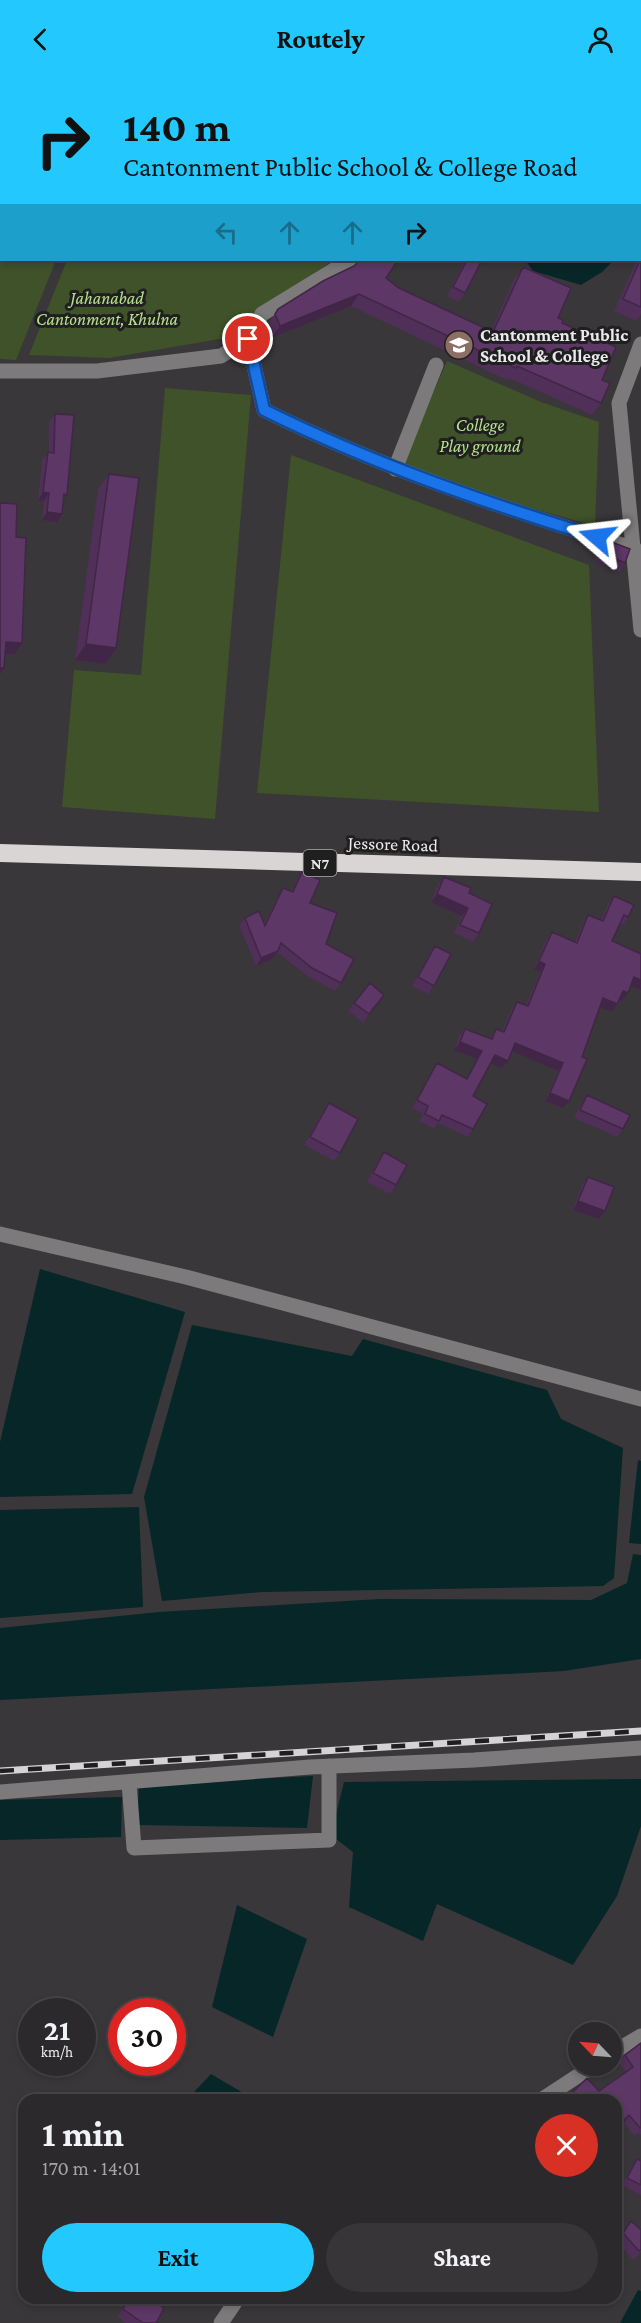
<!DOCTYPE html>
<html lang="en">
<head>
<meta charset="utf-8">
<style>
	body { margin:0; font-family:"Crimson Pro",serif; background:#373537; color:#f1f3f6; height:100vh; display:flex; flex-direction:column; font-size:22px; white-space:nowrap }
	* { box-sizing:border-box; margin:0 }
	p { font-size:20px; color:#a6a6a9 }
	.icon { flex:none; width:33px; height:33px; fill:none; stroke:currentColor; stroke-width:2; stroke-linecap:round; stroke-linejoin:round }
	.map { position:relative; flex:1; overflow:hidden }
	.details { position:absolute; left:18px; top:2016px; width:604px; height:210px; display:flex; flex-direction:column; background:#2b292b; border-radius:18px; box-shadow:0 3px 9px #0003,0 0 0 2px #474547 }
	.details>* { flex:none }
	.guide { position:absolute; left:0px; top:0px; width:642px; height:183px; box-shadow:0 3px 9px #0003,0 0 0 2px #474547; background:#23c9fe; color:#111; overflow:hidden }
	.needle { width:39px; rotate:295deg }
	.fabs { position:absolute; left:568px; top:1944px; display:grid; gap:12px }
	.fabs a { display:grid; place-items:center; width:54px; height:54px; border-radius:50%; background:#2b292b; box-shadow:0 3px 9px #0003,0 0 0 2px #474547; font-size:30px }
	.speed { position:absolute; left:18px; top:1920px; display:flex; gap:12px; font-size:30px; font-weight:700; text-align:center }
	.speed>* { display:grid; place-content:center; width:78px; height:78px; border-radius:50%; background:#2b292b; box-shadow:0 3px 9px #0003,0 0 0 2px #474547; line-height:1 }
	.speed small { font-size:15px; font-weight:400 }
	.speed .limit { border:9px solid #d22; background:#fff; color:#111 }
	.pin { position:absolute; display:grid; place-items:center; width:51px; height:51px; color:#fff; margin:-26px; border:3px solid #fff; border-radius:50%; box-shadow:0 2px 6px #0007 }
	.me { position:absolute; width:66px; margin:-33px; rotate:287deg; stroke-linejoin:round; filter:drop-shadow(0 0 4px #0008) }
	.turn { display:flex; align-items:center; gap:21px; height:126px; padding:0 24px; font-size:27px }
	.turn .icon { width:78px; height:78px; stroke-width:2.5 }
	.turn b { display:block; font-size:42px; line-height:51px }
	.lanes { display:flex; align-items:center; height:57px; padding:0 24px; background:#0003; justify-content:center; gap:30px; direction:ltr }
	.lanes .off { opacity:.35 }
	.round { display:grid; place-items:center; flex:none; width:63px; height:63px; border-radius:32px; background:#373537 }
	.headline { display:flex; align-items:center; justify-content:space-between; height:102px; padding:0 24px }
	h1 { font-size:36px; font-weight:700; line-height:45px }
	.primary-button { display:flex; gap:12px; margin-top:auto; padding:12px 24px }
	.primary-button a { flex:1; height:69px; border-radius:36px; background:#23c9fe; color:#111; font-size:24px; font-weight:700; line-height:69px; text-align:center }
	.primary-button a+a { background:#373537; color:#f1f3f6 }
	header { display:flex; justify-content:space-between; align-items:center; height:78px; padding:0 24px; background:#23c9fe; color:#111; font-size:27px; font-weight:700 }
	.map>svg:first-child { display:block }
	.green { fill:#3f522a }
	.water { fill:#072627 }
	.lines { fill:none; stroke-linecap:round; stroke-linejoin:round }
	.minor { stroke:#7c7a7a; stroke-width:15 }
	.highway { stroke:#d9d5d5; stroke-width:18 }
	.rail-casing { stroke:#d4d3d5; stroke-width:7 }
	.rail { stroke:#201f20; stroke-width:4.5; stroke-dasharray:14; stroke-linecap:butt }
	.wall { fill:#502f58 }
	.shaded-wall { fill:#412647 }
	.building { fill:#5d3766; stroke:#412647; stroke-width:1.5 }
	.route-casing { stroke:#114b97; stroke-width:15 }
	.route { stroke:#1a73e8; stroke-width:10 }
	.labels { text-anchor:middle; stroke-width:6; stroke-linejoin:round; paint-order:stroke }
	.shield { fill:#201f20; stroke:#adacae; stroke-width:1.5 }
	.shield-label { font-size:16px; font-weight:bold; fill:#eae9eb }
	.park-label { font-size:18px; font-style:italic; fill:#b7e18c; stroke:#201f20 }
	.poi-label { font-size:18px; font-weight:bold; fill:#eae9eb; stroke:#201f20; text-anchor:start }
	.street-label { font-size:18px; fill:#eae9eb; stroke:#201f20 }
</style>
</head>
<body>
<header><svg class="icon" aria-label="back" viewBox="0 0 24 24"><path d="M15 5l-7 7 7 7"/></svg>Routely<svg class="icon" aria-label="person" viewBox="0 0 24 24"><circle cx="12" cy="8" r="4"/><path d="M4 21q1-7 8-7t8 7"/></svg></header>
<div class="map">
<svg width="641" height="2245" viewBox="0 0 641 2245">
	<rect width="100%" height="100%" fill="#393739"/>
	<path class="green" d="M0,0H129L2,2V182H56L16,282L0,281Z
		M67,182H334L255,234L237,258L109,280L29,277Z
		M447,283L541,324L599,344L595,448L400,393Z
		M165,310L251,317L215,741L62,729L74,592L141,597Z
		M291,377L589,487L599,734L257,715Z"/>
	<path class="water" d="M525,182H614L602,194L581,207L533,193Z
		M40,1191L185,1234L132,1416L0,1419V1364Z
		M192,1247L352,1278L363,1261L547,1312L561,1341L623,1370L614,1500L603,1508L262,1514L162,1523L144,1419Z
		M638,1382L641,1383V1466L629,1465Z
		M139,1429L143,1529L0,1540V1432Z
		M633,1476L641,1477V1581L564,1593L0,1622V1550L159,1534L380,1521L591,1522L627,1505Z
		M313,1698L307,1750L137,1747L139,1707Z
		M641,1701V1748L617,1818L573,1887L437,1826L423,1863L349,1829L353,1774L331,1757L344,1704Z
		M122,1719L121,1759L0,1762V1722Z
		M237,1827L307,1861L273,1959L212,1929Z
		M211,1996L255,2022H192L194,2014Z
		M638,2212L641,2213V2245H620Z"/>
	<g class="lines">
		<path class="minor" d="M297,0L299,2
			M248,261L264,332C383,391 508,432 635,471
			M641,266L619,325L641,552
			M0,293H97L221,278L248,261L262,236L350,182
			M395,391L436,287
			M0,1156L186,1199L641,1321
			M129,1704L134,1770L329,1762V1688
			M0,1714L310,1689L474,1682L641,1670
			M612,1975L641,1958
			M541,2022L593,1988
			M221,2245L238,2220"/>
		<path class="highway" d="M0,775L641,794"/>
		<g class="rail-casing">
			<path id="rail" d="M0,1693L641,1653"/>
		</g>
		<use href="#rail" class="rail"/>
	</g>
	<path class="wall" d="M641,174V236L636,243L614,233L637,182H640Z
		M359,182H398L386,200L399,210L491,253L514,201L523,189L602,302L601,325L592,337L509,300L507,302L351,228L271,260L267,248L278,231L354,188Z
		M465,182H482L465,215L459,224L447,218Z
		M55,336L64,422L57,444L42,442L44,423L38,422L42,382L49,374V344Z
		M109,396L116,570L105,586L75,582L98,411Z
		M606,462L625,485L620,494L594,482L600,470Z
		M302,794L310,825L341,905L335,913L307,898L277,874L272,881L256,888L239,848L245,840L264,846L278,818L283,810L292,813L297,802Z
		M444,799L469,815L479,855L473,864L454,855L462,838L431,824L438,807Z
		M614,818L628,839L623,847L620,845L612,863L641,876V912L631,907L628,915L622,923L619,922L612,934L600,929L582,979L569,1023L563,1030L545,1023L558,993L512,973L508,983L502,990L491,985L473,1018V1051L468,1059L438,1045L434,1051L419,1043L423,1036L412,1030L432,993L437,985L466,1001L477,981L454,972L459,958L465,951L490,960L496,951L502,953L512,931L517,924L526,927L540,894L534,891L546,862L552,854L575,864L583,845L588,837L601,842L608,826Z
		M435,868L434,908L428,916L412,908L429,876Z
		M384,917L363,945L349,933L354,925Z
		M587,1017L623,1051L617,1059L574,1040L581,1026Z
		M329,1025L340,1075L334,1083L304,1067L323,1033Z
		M384,1074L396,1107L390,1116L367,1104L378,1083Z
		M588,1099L605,1133L599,1141L573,1132L582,1107Z
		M641,1965V2057L638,2055L634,2058L624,2045L616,2052V2022L599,2013L626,1994L619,1985L625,1977Z
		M637,2081L641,2083V2117L622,2107L632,2088Z
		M631,2143L641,2174L633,2182L617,2163Z
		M129,2220L132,2221L156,2245H126L118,2239L123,2228Z
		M194,2220H212L206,2228Z"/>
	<path class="shaded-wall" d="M359,216L351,228L271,260L280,248Z
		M43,414L49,415L44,423L38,422Z
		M47,434L62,436L57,444L42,442Z
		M6,564L22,565L14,576H0Z
		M86,566L116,570L105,586L75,582Z
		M0,590H4L0,596Z
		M437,816L468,830L462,838L431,824Z
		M278,873L272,881L256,888L261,880Z
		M539,883L545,886L540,894L534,891Z
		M634,899L641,902V912L629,907Z
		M623,913L628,915L622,923L618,921Z
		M603,920L617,926L612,934L597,928Z
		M460,964L482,973L477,981L454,972Z
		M515,965L563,985L558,993L510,972Z
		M495,977L508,983L502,990L490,985Z
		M550,1015L569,1023L563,1030L545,1023Z
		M578,1123L605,1133L599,1141L573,1132Z
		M629,2037L624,2045L616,2052V2050Z"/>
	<path class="building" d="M404,0H515L518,2H403Z
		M641,180V229L623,221Z
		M360,182H398L386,200L399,210L493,254L523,189L571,210L558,240L563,242L562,245L616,269L602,302L610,305L601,325L517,288L516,290L359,216L280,248L275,236L278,231L323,203L354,188Z
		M467,182H482L465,215L453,209Z
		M55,336L74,337L67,417L64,416L62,436L47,434L49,415L43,414L48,374L54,375Z
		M109,396L139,400L116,570L86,566Z
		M0,425L17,426L16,459L26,460L22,565L6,564L4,590H0Z
		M606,462L630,471L625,485L600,474Z
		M302,794L320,802L310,825L337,835L326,866L354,881L341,905L312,890L281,865L278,873L261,880L245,840L259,833L265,848L283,810L293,814Z
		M444,799L471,810L469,815L492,826L479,855L460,847L468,830L437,816Z
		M614,818L634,827L628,839L624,837L612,863L641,876V902L634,899L628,915L623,913L617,926L603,920L582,979L587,981L569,1023L550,1015L563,985L515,965L508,983L495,977L473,1018L487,1026L473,1051L442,1037L439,1043L425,1036L428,1028L417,1022L437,985L467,1001L482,973L460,964L465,951L492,961L496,951L504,954L517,924L528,928L545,886L539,883L552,854L577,865L588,837L603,843Z
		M435,868L451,876L434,908L418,899Z
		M370,905L384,917L369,936L354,925Z
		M587,1017L630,1037L623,1051L580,1032Z
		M329,1025L358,1041L340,1075L310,1059Z
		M384,1074L407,1087L396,1107L373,1095Z
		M588,1099L614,1109L605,1133L578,1123Z
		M641,1965V2049L640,2050L629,2037L616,2050V2022H565L587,2000L599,2013L633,1989L625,1977Z
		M637,2081L641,2083V2107L627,2100Z
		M631,2143L641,2152V2171L639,2173L623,2155Z
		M129,2220L132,2221V2220H150L164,2230L156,2245H143L123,2231Z"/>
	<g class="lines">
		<g class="route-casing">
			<path id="route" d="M248,261L264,332C371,385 483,424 597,459"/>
		</g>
		<use href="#route" class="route"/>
	</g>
	<defs>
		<g id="university-disc" transform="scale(1.5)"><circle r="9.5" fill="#8d6e63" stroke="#201f20"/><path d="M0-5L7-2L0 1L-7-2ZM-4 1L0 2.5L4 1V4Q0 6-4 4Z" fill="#fff"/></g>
	</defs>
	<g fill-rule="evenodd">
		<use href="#university-disc" x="459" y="267"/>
	</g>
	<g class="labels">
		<rect class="shield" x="303.5" y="772" width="33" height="26" rx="4.5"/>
		<g class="shield-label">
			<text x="320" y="791">N7</text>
		</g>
		<g class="park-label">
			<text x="107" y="226">Jahanabad<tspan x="107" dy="21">Cantonment, Khulna</tspan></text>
			<text x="480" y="353">College<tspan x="480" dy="21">Play ground</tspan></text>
		</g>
		<g class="poi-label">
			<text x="480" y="263">Cantonment Public<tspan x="480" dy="21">School &amp; College</tspan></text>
		</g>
		<g class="street-label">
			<text transform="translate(393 766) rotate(2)" y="6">Jessore Road</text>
		</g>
	</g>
</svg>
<div class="fabs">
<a><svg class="needle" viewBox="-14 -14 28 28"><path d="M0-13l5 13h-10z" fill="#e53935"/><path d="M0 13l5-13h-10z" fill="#a6a6a9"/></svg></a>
</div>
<div class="speed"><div>21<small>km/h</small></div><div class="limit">30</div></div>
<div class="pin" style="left:248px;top:261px;background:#d93025"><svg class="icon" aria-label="arrive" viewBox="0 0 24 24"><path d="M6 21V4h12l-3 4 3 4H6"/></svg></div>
<svg class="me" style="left:597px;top:459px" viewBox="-20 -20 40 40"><path d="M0-17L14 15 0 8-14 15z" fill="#1a73e8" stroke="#fff" stroke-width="4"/></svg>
<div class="guide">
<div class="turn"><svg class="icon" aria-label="right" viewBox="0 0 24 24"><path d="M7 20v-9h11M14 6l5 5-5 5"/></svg><div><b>140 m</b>Cantonment Public School &amp; College Road</div></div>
<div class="lanes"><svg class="icon off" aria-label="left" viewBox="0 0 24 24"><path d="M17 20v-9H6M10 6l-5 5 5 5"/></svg><svg class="icon off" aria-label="ahead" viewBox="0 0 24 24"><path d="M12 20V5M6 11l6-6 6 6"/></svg><svg class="icon off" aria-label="ahead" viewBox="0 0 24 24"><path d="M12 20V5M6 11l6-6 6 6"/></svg><svg class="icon" aria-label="right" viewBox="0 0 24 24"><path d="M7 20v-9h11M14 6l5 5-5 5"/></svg></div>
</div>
<section class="details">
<div class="headline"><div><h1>1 min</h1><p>170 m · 14:01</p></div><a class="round" style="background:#d93025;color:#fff"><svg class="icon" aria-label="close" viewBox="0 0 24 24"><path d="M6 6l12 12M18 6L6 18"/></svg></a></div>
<div class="primary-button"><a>Exit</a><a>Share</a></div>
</section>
</div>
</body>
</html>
